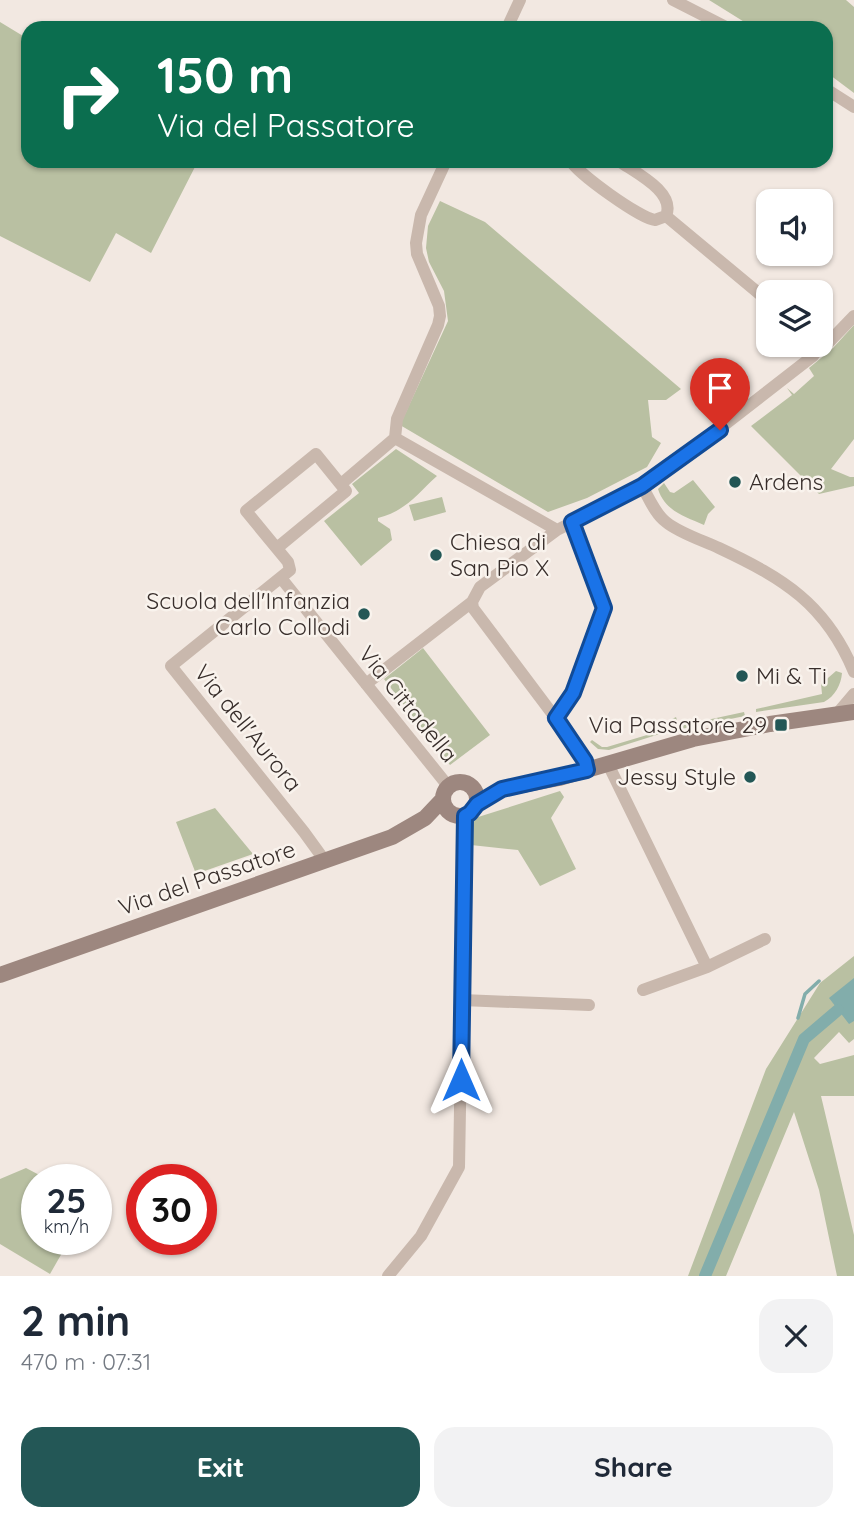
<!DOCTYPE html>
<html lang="en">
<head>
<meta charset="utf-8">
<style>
	body { margin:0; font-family:Quicksand,sans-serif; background:#f2f2f3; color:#1f2937; height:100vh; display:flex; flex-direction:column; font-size:26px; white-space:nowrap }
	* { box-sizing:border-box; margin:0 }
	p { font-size:23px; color:#747a83 }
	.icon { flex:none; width:38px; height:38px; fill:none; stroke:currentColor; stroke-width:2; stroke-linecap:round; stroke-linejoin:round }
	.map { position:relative; height:1276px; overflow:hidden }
	.drawer { display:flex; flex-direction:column; background:#fff; flex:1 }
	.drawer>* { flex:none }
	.banner { position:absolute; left:21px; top:21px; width:812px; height:147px; border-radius:21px; box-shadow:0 2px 5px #0004; background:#0b6e4f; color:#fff; overflow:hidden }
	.controls { position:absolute; left:756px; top:189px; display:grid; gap:14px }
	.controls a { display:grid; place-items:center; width:77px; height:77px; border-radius:14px; background:#fff; box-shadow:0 2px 5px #0004; font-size:35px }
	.speed { position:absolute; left:21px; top:1164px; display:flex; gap:14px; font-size:35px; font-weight:700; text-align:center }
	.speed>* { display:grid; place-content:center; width:91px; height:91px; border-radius:50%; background:#fff; box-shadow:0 2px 5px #0004; line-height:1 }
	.speed small { font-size:18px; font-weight:400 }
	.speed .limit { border:10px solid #d22; background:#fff; color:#111 }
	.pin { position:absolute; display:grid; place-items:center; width:60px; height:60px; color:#fff; margin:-72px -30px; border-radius:50% 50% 50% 0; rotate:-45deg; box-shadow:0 0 7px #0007 }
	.pin .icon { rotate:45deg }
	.me { position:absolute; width:77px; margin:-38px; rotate:0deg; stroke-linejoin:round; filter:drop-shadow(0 0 5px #0008) }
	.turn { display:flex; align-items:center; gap:24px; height:147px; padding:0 21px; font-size:32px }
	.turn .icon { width:91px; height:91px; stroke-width:2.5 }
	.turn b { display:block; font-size:49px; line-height:60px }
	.round { display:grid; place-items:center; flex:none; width:74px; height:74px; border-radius:21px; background:#f2f2f3 }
	.summary { display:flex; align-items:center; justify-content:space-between; height:119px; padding:0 21px }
	h1 { font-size:42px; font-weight:700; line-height:52px }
	.cta { display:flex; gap:14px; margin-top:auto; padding:14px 21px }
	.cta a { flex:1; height:80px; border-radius:21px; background:#235756; color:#fff; font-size:28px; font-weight:700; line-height:80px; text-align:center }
	.cta a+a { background:#f2f2f3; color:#1f2937 }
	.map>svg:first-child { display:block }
	.green { fill:#b9c0a2 }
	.water { fill:#82adab }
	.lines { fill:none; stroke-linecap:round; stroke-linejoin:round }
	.stream { stroke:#82adab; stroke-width:3.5 }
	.canal { stroke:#82adab; stroke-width:12 }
	.street { stroke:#c9b8ad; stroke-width:12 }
	.secondary { stroke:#9d877f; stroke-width:16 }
	.route-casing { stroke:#114b97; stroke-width:18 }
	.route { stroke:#1a73e8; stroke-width:12 }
	.poi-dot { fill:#235756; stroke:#f9f3ed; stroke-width:2.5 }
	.labels { text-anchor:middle; stroke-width:5; stroke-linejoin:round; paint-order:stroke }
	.poi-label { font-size:23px; fill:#382e2b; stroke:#f9f3ed; text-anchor:start }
	.street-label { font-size:23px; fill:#382e2b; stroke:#f9f3ed }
</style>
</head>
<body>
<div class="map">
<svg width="854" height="1276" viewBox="0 0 854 1276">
	<rect width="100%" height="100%" fill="#f2e8e1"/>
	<path class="green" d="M709,0H846L854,7V93L826,72V28H754Z
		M0,22L28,39V161H198L151,253L116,233L90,282L0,236Z
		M440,201L485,222L681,389L666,400H648L652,437L661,443L647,467L587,498L548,512L400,425L448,321L444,291L429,262L426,248L428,226Z
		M854,325V439L831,469L850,477H854V486L819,494L751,426L792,395L787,388L794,394L814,376L809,368L833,348Z
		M396,449L437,476C417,494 406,511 378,518V521L390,529L392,540L361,566L324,521L359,493L352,484Z
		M693,480L715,507L708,514L704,525C684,516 665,511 658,489L664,483L670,492L674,493Z
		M442,497L446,512L414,521L409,505Z
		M423,648L490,735L450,765L384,679Z
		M836,671L842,673C841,685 835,696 824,702L756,712V709L822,694L821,684Z
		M744,712L745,716L666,732L609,750L598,749L590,742L592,740L602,747H607L657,732L656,727L676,717L679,726Z
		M560,791L564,797L551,818L576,869L540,886L518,850L471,845L472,823L475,818Z
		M215,808L253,854L196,874L176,822Z
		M854,956V1039L849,1043L839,1032L814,1058L820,1064L854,1055V1096H821L854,1235V1276H837L819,1190L794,1112L726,1276H688L766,1069L820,983Z
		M26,1168L47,1179L37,1180V1239H70L50,1274L0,1244V1179Z"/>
	<path class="water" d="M854,978V1021L849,1024L829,998Z"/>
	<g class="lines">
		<path class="stream" d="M798,1018L805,994L819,981"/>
		<path class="canal" d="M705,1276L804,1039L838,1010"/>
		<path class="street" d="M673,0L728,28
			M507,28L520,0
			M826,89L854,107
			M571,161C577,173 641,219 655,220L666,216
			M619,161C636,173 676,192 666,216
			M666,216L768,301
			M395,438L557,530
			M341,484L395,438L397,419L438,325L440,316L439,306L417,254L416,243L421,215L446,161
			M642,486C649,498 655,514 666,522C679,533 704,541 719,548C783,578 826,604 854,672
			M277,548L346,491L316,454L246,511L288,562L290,570L171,666L304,832L325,861
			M281,578L444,781L447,788
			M366,684L472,602
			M837,714L854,694
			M556,718L573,693L604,608L572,522
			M608,764L707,967
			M587,770L585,761L566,732L473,608L472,602L480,587L557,530L631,493L661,474L813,356L818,349L829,342L854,316
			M643,990L707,967L765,939
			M462,1000L589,1005
			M388,1276L421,1236L459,1167L465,815"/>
		<path class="secondary" d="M443 799a17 17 0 1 1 34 0a17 17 0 1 1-34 0Z
			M476,804L502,789L559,778L693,739L770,724L854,712
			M0,975L392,837L425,818L443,799"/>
	</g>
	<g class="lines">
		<g class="route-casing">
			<path id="route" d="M461,1080L465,816L470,813L477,804L502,789L587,770L585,761L556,718L573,693L604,608L572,522L642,486L720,430"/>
		</g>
		<use href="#route" class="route"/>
	</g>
	<g class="poi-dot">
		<circle cx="735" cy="482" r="7"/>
		<circle cx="436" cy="555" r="7"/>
		<circle cx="364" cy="614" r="7"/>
		<circle cx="742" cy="676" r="7"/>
		<rect x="774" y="718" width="14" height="14" rx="3.5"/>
		<circle cx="750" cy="777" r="7"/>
	</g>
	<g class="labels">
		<g class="poi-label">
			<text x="749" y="490">Ardens</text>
			<text x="450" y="550">Chiesa di<tspan x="450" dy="26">San Pio X</tspan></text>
			<text x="350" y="609" text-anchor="end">Scuola dell'Infanzia<tspan x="350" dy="26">Carlo Collodi</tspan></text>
			<text x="756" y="684">Mi &amp; Ti</text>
			<text x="767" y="733" text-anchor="end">Via Passatore 29</text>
			<text x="736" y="785" text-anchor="end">Jessy Style</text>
		</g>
		<g class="street-label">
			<text transform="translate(408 704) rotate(51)" y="8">Via Cittadella</text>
			<text transform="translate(248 728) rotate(51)" y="8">Via dell'Aurora</text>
			<text transform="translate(207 878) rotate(-19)" y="8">Via del Passatore</text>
		</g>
	</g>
</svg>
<div class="controls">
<a><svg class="icon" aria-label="sound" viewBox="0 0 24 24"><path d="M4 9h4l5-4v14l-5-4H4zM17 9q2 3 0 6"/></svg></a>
<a><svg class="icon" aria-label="layers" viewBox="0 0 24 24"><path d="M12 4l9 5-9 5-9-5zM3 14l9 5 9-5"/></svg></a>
</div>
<div class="speed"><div>25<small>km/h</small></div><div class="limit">30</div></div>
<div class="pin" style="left:720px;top:430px;background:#d93025"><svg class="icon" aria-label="arrive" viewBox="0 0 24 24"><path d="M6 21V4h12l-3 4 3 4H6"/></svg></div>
<svg class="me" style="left:461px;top:1080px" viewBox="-20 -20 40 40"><path d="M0-17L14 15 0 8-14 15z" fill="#1a73e8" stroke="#fff" stroke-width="4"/></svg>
<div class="banner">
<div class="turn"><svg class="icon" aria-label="right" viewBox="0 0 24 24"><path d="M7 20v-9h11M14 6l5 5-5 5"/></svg><div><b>150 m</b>Via del Passatore</div></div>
</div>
</div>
<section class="drawer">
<div class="summary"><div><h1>2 min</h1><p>470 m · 07:31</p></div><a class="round"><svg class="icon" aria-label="close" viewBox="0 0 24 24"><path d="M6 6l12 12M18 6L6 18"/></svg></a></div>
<div class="cta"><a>Exit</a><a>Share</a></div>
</section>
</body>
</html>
